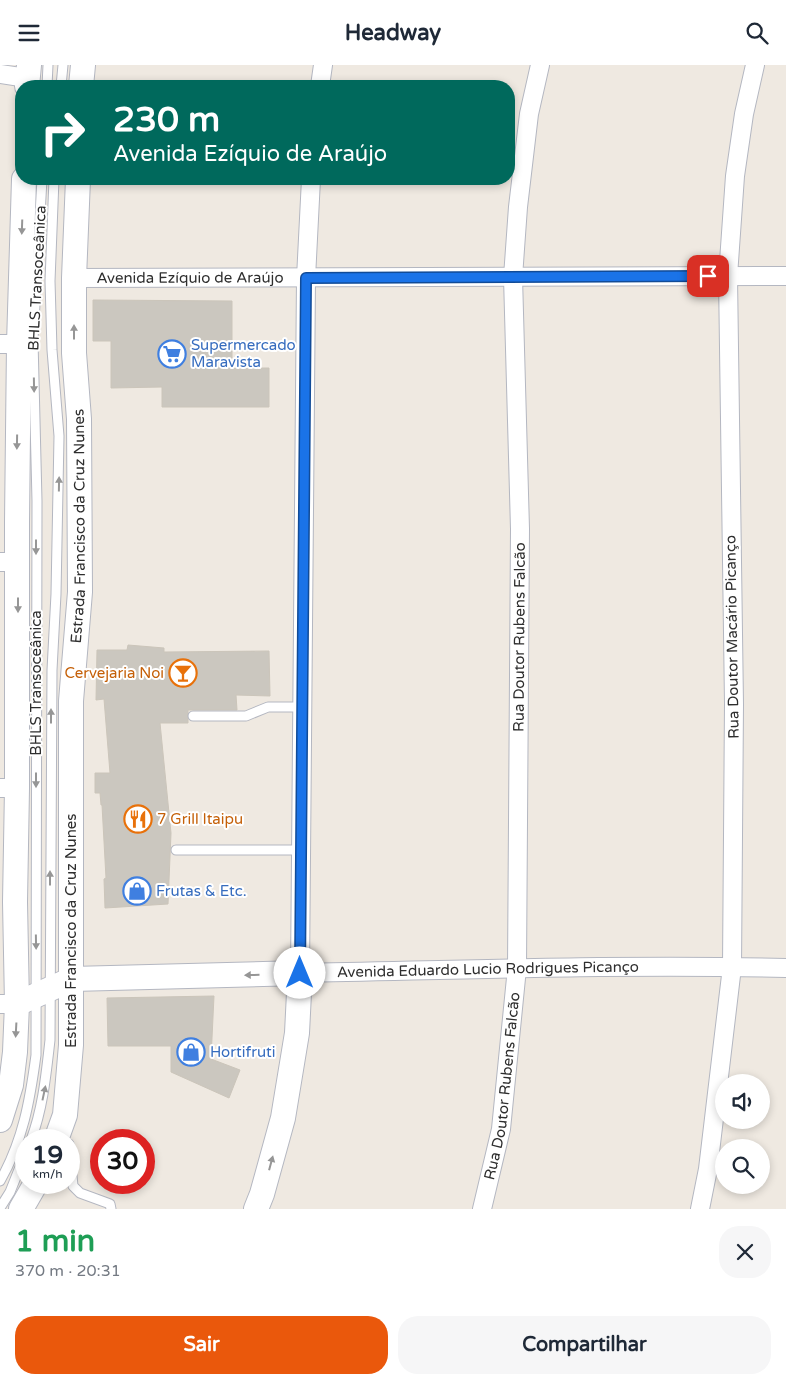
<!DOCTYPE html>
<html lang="pt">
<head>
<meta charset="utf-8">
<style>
	body { margin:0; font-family:"Varela Round",sans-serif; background:#f6f6f7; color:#1f2937; height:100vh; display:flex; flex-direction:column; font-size:19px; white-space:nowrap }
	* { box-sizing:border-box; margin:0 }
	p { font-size:16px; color:#747a83 }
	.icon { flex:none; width:28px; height:28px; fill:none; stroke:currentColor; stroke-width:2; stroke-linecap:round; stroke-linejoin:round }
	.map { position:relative; height:1144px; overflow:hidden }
	.drawer { display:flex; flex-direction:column; background:#fff; flex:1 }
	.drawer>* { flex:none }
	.banner { position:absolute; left:15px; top:15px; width:500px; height:105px; border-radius:20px; box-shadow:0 2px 8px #0003; background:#00695c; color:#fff; overflow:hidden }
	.fabs { position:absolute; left:715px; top:1009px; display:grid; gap:10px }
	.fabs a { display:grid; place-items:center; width:55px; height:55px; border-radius:50%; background:#fff; box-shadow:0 2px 8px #0003; font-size:25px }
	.speed { position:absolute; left:15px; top:1064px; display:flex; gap:10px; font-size:25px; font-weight:700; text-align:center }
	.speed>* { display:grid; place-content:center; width:65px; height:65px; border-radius:50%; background:#fff; box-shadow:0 2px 8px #0003; line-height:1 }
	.speed small { font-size:12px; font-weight:400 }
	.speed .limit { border:8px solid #d22; background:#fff; color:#111 }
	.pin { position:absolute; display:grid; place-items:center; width:42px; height:42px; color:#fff; margin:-21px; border-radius:10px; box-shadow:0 2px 8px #0006 }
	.me { position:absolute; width:55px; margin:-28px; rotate:0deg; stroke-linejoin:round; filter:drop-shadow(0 0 4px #0008) }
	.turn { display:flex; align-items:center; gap:18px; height:105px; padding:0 15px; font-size:22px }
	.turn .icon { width:65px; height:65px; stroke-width:2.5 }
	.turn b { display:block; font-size:35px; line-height:42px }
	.round { display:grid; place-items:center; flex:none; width:52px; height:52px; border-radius:20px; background:#f6f6f7 }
	.head { display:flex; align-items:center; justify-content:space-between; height:85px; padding:0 15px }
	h1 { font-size:30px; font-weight:800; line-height:38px; color:#1e9e55 }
	.action { display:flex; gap:10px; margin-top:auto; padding:10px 15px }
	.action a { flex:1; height:58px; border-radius:20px; background:#ea580c; color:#fff; font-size:20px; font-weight:800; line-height:58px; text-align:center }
	.action a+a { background:#f6f6f7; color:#1f2937 }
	header { display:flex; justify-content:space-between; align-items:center; height:65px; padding:0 15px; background:#fff; font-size:22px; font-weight:800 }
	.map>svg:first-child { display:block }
	.building { fill:#cbc7bf; stroke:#cbc5ba }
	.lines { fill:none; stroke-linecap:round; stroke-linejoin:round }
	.lane-casing { stroke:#b4b7c1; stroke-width:11 }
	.street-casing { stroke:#b4b7c1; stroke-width:20 }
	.secondary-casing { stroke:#b4b7c1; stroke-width:26 }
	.lane { stroke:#fff; stroke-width:9 }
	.street { stroke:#fff; stroke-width:18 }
	.secondary { stroke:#fff; stroke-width:24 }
	.oneway { fill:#969696 }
	.route-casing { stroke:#114b97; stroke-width:12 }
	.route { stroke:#1a73e8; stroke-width:9 }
	.labels { text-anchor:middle; stroke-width:4; stroke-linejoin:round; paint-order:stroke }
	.street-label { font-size:15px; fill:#2e2e2e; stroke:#fff }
	.shop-label { font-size:15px; fill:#366cbe; stroke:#fff; text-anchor:start }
	.food-label { font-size:15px; fill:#c56008; stroke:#fff; text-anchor:end }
</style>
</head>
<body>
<header><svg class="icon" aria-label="menu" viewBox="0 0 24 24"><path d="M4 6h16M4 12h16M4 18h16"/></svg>Headway<svg class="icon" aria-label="search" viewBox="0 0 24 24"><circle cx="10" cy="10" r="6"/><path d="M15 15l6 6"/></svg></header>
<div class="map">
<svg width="786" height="1144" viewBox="0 0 786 1144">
	<rect width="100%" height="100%" fill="#efe9e1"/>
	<path class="building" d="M93,235L232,236V303H269V342H162V322L111,323V276H93Z
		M128,580L164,583V587L269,586L270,631L236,630L237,645H188V658H160L171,768L168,839L105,843L104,814L106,813L102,740H101L100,728H95V708H110L104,634L96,635L97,585H127Z
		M214,931L211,994L240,1005L229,1033L171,1007V981H108L107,933Z"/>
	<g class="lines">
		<g class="lane-casing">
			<path id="lane" d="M47,21L48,0
				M61,21L63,0
				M193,651H246L268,642H302
				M176,785H301
				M31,1075C43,1043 46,1010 50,975L52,605L56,529L59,371L52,285L50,216L54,114
				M69,1079L73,1121L80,1128L110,1139L111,1144
				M0,1116C23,1076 30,1035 36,990L37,436L33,275L42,114
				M0,1143L10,1127L26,1087"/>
		</g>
		<g class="street-casing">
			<g id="street">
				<path d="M0,9L27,13"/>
				<path d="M320,21L323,0"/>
				<path id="s1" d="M311,114L306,213L300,908C462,905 624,899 786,903"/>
				<path id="s2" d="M74,213L786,211"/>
				<path d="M0,279H19"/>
				<path d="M0,497H18"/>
				<path d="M0,723H17"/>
				<path d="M0,939H17"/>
				<path id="s3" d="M482,1144L501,1064L517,903L520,464L513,212L518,142L529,49L540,0"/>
				<path d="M700,1144L708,1104L732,902L734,639L728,211L735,111L744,49L755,0"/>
			</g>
		</g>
		<g class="secondary-casing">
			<g id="secondary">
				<path d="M27,21L29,0"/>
				<path d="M81,21L83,0"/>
				<path d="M17,939L72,914L300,908L297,968L283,1053L262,1129L256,1144"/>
				<path d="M0,1055L11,1020L15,987L17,939L15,837L17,723V457L19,279L24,114"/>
				<path id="s4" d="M56,1075L65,1050L71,980V636L80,527L79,354L74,288V213L78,114"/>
				<path d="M21,1144L36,1118"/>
			</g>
		</g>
		<use href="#lane" class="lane"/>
		<use href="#street" class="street"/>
		<use href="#secondary" class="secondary"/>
	</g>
	<defs><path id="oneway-solid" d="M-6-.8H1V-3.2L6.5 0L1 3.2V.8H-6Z" transform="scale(1.25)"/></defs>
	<g class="oneway">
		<use href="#oneway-solid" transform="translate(22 162) rotate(92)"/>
		<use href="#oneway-solid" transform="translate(74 267) rotate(-90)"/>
		<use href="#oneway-solid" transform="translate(34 320) rotate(89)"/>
		<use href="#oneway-solid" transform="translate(17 377) rotate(91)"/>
		<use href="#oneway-solid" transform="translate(59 419) rotate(-89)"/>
		<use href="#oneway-solid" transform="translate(36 482) rotate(90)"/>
		<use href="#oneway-solid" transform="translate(18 540) rotate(90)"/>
		<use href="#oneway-solid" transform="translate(51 651) rotate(-90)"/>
		<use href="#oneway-solid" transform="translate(36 715) rotate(90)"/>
		<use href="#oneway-solid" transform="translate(50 813) rotate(-90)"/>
		<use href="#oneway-solid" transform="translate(36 877) rotate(89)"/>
		<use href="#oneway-solid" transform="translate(252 910) rotate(179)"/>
		<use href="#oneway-solid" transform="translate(16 965) rotate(93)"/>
		<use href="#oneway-solid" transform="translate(44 1028) rotate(-78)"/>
		<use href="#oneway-solid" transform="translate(271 1098) rotate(-75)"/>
	</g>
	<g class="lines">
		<g class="route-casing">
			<path id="route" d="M300,908L306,213L708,211"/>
		</g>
		<use href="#route" class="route"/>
	</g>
	<defs>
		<g id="supermarket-ring" transform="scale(1.4375)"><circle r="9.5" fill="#fff" stroke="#3f7fe0" stroke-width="1.5"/><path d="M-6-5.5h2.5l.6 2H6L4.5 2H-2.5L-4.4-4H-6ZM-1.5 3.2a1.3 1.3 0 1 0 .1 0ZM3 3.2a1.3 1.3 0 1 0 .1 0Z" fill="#3f7fe0"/></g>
		<g id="bar-ring" transform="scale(1.4375)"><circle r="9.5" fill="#fff" stroke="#e8710a" stroke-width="1.5"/><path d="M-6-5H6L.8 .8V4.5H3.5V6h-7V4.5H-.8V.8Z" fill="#e8710a"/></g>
		<g id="restaurant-ring" transform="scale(1.4375)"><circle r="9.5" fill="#fff" stroke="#e8710a" stroke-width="1.5"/><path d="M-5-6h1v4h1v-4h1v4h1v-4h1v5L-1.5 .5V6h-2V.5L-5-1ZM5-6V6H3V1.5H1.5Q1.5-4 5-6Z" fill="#e8710a"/></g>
		<g id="shop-ring" transform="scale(1.4375)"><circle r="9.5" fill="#fff" stroke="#3f7fe0" stroke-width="1.5"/><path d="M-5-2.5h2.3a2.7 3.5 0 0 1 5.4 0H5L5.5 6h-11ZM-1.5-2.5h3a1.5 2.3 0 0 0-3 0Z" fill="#3f7fe0"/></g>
	</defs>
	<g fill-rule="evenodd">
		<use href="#supermarket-ring" x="172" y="289"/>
		<use href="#bar-ring" x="183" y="608"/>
		<use href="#restaurant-ring" x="138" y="754"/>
		<use href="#shop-ring" x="137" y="826"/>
		<use href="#shop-ring" x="191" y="987"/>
	</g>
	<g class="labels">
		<g class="street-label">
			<text transform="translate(37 213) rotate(-87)" y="5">BHLS Transoceânica</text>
			<text dy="5" stroke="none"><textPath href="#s2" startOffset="116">Avenida Ezíquio de Araújo</textPath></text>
			<text dy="5" stroke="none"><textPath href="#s4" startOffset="616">Estrada Francisco da Cruz Nunes</textPath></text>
			<text dy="5" stroke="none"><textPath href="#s3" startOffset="575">Rua Doutor Rubens Falcão</textPath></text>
			<text transform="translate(732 572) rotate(-91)" y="5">Rua Doutor Macário Picanço</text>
			<text transform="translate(36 618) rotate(-90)" y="5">BHLS Transoceânica</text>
			<text dy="5" stroke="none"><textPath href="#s4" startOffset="211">Estrada Francisco da Cruz Nunes</textPath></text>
			<text dy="5" stroke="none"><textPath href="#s1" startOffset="982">Avenida Eduardo Lucio Rodrigues Picanço</textPath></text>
			<text dy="5" stroke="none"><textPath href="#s3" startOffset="125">Rua Doutor Rubens Falcão</textPath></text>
		</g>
		<g class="shop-label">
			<text x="191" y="285">Supermercado<tspan x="191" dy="17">Maravista</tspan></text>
			<text x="156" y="831">Frutas &amp; Etc.</text>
			<text x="210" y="992">Hortifruti</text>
		</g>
		<g class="food-label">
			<text x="164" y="613">Cervejaria Noi</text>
			<text x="157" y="759" text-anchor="start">7 Grill Itaipu</text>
		</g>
	</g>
</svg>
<div class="fabs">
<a><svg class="icon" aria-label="sound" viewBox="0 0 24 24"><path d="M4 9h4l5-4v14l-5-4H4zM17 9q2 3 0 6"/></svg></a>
<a><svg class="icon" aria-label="search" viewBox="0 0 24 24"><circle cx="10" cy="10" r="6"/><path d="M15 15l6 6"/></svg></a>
</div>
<div class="speed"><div>19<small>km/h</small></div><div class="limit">30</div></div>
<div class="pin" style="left:708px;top:211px;background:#d93025"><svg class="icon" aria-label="arrive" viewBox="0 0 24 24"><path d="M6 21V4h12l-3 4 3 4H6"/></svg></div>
<svg class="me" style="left:300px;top:908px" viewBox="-20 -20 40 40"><circle r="19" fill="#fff"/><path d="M0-13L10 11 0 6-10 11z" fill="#1a73e8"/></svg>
<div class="banner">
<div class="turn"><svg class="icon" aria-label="right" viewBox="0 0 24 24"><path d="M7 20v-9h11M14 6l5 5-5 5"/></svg><div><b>230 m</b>Avenida Ezíquio de Araújo</div></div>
</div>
</div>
<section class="drawer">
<div class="head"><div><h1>1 min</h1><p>370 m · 20:31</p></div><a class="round"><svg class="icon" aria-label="close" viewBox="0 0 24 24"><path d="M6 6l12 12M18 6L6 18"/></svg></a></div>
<div class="action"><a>Sair</a><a>Compartilhar</a></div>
</section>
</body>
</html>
